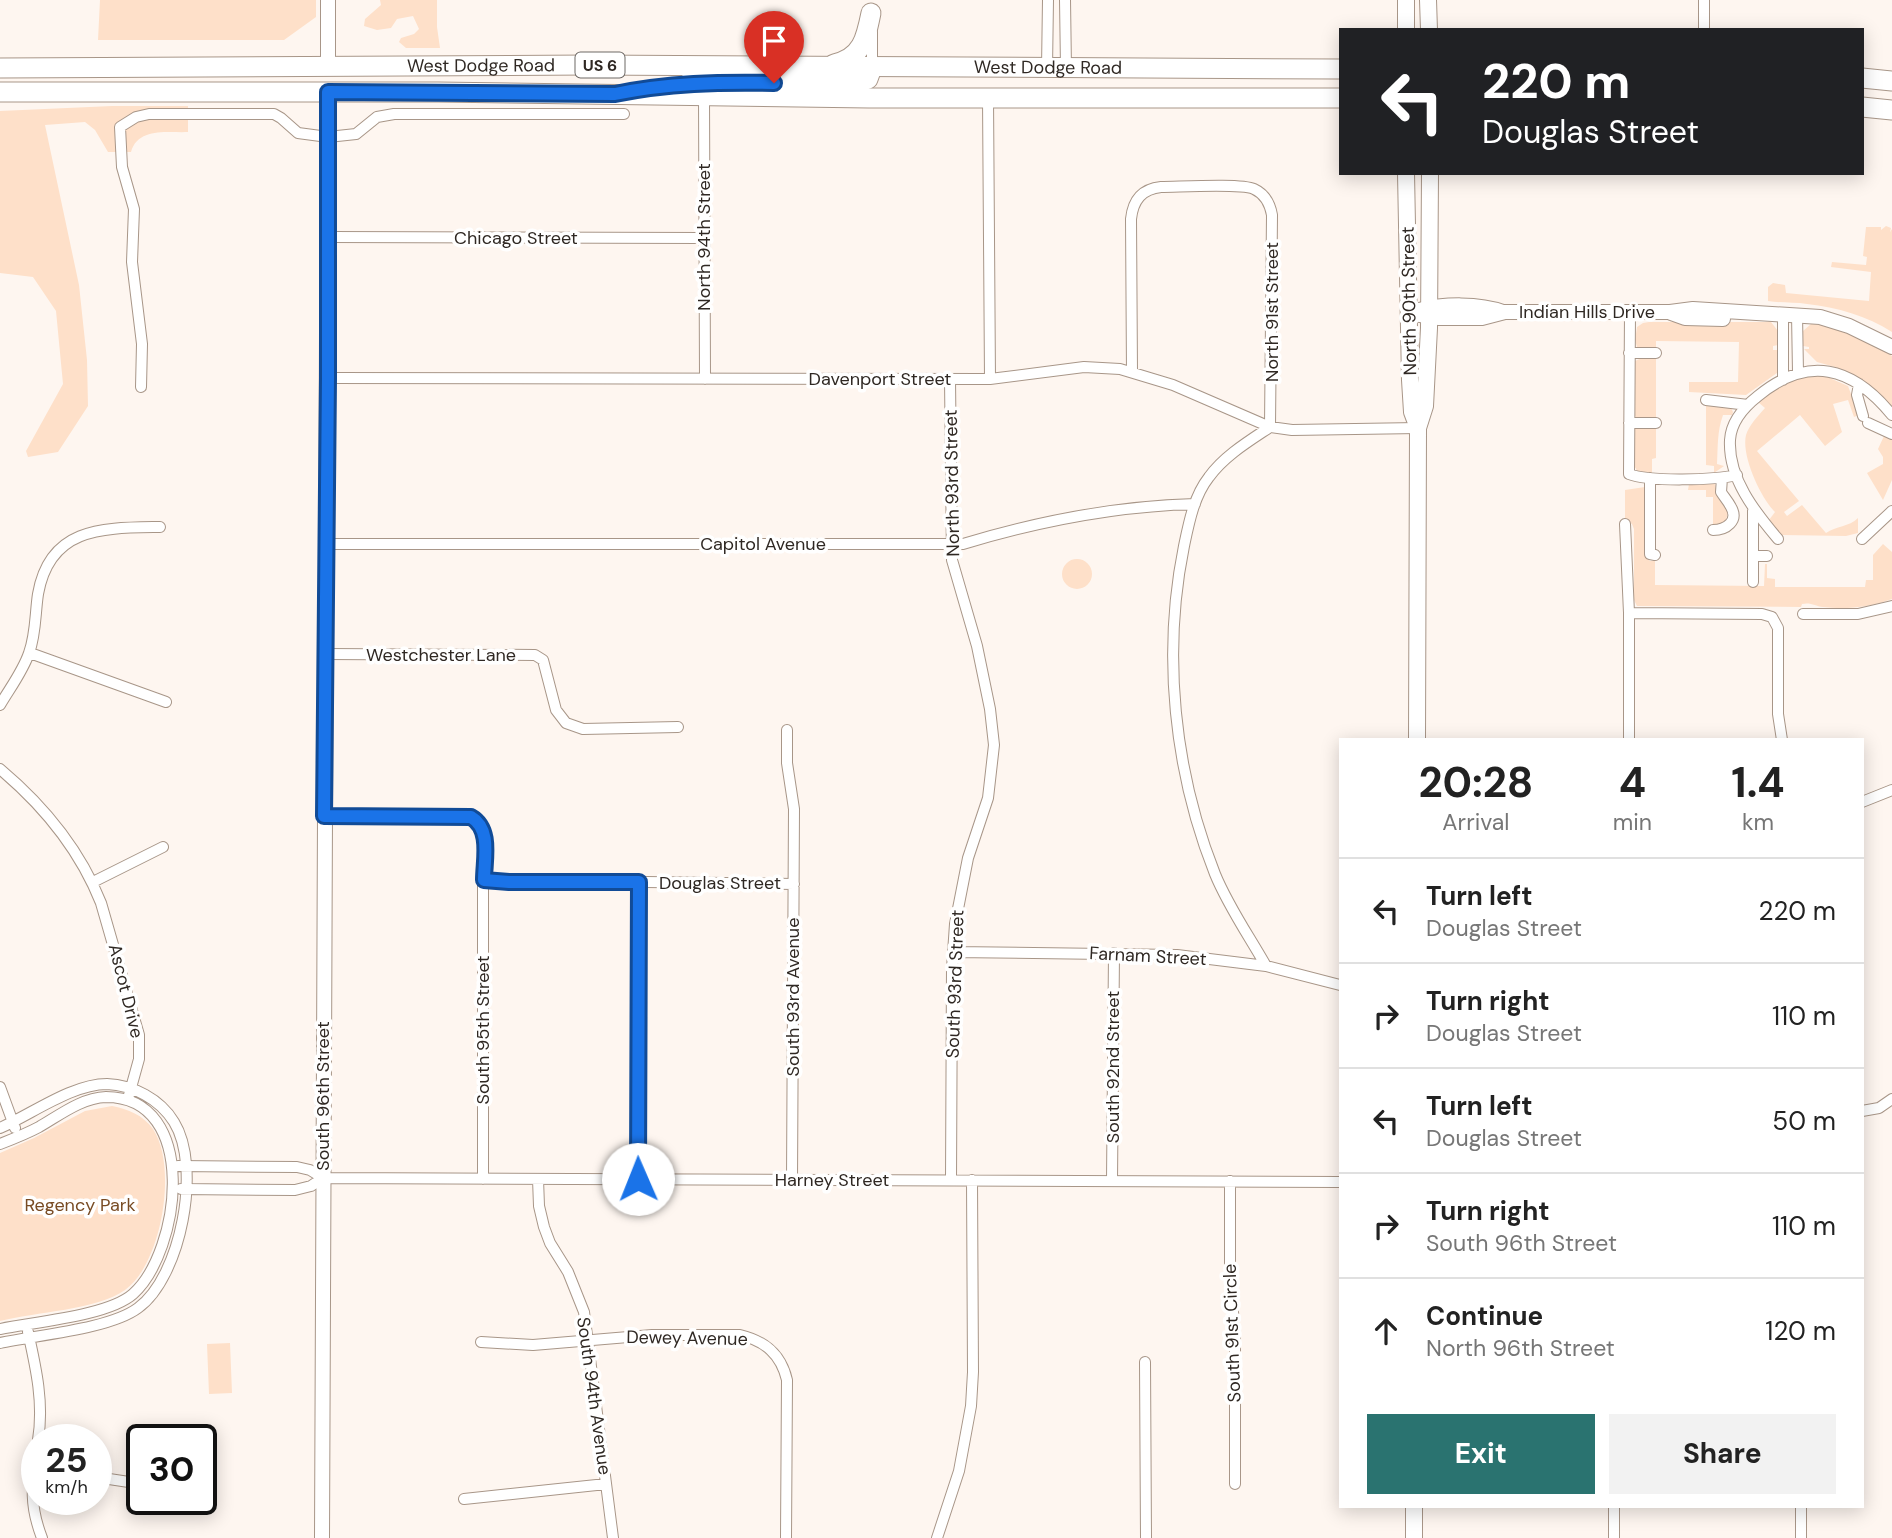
<!DOCTYPE html>
<html lang="en">
<head>
<meta charset="utf-8">
<style>
	body { margin:0; font-family:"DM Sans",sans-serif; background:#f2f2f2; color:#222; height:100vh; display:flex; flex-direction:column; font-size:26px; white-space:nowrap }
	* { box-sizing:border-box; margin:0 }
	p { font-size:23px; color:#767676 }
	.icon { flex:none; width:38px; height:38px; fill:none; stroke:currentColor; stroke-width:2; stroke-linecap:round; stroke-linejoin:round }
	.map { position:relative; flex:1; overflow:hidden }
	.side { position:absolute; left:1339px; top:738px; width:525px; height:770px; display:flex; flex-direction:column; background:#fff; border-radius:0px; box-shadow:0 4px 18px #0003 }
	.side>* { flex:none }
	.banner { position:absolute; left:1339px; top:28px; width:525px; height:147px; border-radius:0px; box-shadow:0 4px 18px #0003; background:#202124; color:#fff; overflow:hidden }
	.speed { position:absolute; left:21px; top:1424px; display:flex; gap:14px; font-size:35px; font-weight:700; text-align:center }
	.speed>* { display:grid; place-content:center; width:91px; height:91px; border-radius:50%; background:#fff; box-shadow:0 4px 18px #0003; line-height:1 }
	.speed small { font-size:18px; font-weight:400 }
	.speed .limit { border:4px solid #111; border-radius:10px; background:#fff; color:#111 }
	.pin { position:absolute; display:grid; place-items:center; width:60px; height:60px; color:#fff; margin:-72px -30px; border-radius:50% 50% 50% 0; rotate:-45deg; box-shadow:0 0 7px #0007 }
	.pin .icon { rotate:45deg }
	.me { position:absolute; width:77px; margin:-38px; rotate:359deg; stroke-linejoin:round; filter:drop-shadow(0 0 5px #0008) }
	.turn { display:flex; align-items:center; gap:24px; height:147px; padding:0 28px; font-size:32px }
	.turn .icon { width:91px; height:91px; stroke-width:2.5 }
	.turn b { display:block; font-size:49px; line-height:60px }
	.eta { display:flex; justify-content:space-evenly; align-items:center; height:119px; text-align:center }
	.eta b { font-size:42px; font-weight:700; line-height:49px }
	.action { display:flex; gap:14px; margin-top:auto; padding:14px 28px }
	.action a { flex:1; height:80px; border-radius:0px; background:#2a7370; color:#fff; font-size:28px; font-weight:700; line-height:80px; text-align:center }
	.action a+a { background:#f2f2f2; color:#222 }
	ul { padding:0; list-style:none }
	li { display:flex; align-items:center; gap:21px; height:105px; padding:0 28px; border-top:2px solid #e0e0e0 }
	li div { flex:1 }
	li b { display:block; font-size:26px }
	li em { font-style:normal }
	.map>svg:first-child { display:block }
	.green { fill:#fee0c9 }
	.lines { fill:none; stroke-linecap:round; stroke-linejoin:round }
	.street-casing { stroke:#a89688; stroke-width:12 }
	.secondary-casing { stroke:#a89688; stroke-width:16 }
	.primary-casing { stroke:#a89688; stroke-width:18 }
	.highway-casing { stroke:#a89688; stroke-width:21 }
	.street { stroke:#fff; stroke-width:10 }
	.secondary { stroke:#fff; stroke-width:14 }
	.primary { stroke:#fff; stroke-width:16 }
	.highway { stroke:#fff; stroke-width:19 }
	.route-casing { stroke:#114b97; stroke-width:18 }
	.route { stroke:#1a73e8; stroke-width:12 }
	.labels { text-anchor:middle; stroke-width:7; stroke-linejoin:round; paint-order:stroke }
	.shield { fill:#fff; stroke:#6d6865; stroke-width:2 }
	.shield-label { font-size:16px; font-weight:bold; fill:#2f2823 }
	.street-label { font-size:18px; fill:#2f2823; stroke:#fff }
	.park-label { font-size:18px; fill:#784b23; stroke:#fff }
</style>
</head>
<body>
<div class="map">
<svg width="1892" height="1538" viewBox="0 0 1892 1538">
	<rect width="100%" height="100%" fill="#fef6f0"/>
	<path class="green" d="M100,0H316V17L284,40H98Z
		M380,0H437V27L440,48H406L399,42L401,38L414,34L419,29L413,16L397,19L391,28L377,30L364,26L365,19L381,5Z
		M112,106H188V132C168,133 138,127 131,152H108L95,130L85,122L45,125L79,285L87,360L88,406L58,452L28,457L26,451L63,384L56,311L33,277L0,273V111Z
		M1886,226L1891,228L1890,232L1892,229V332C1867,316 1837,307 1807,304C1794,302 1780,303 1768,301V287L1773,283L1785,285L1786,293L1869,301L1871,272L1831,267L1832,262L1866,265L1867,257L1863,256L1866,227H1881V230Z
		M1649,322H1771L1778,331V345L1773,346V350H1778L1777,373L1746,395L1689,392V382H1738L1739,342L1656,341V348L1637,347L1635,340L1637,327L1643,323Z
		M1811,324C1839,325 1869,340 1892,356V406L1859,378L1835,367L1817,362L1804,349H1809V347L1803,346V331Z
		M1642,358H1656V418H1637L1635,416L1634,365L1635,361Z
		M1807,376H1825L1848,386L1859,415L1854,417L1848,400L1833,404L1842,432L1825,446L1800,415L1757,451L1799,501L1784,512L1787,516L1802,505L1826,533C1836,526 1849,527 1858,518V533L1846,536L1782,535L1769,520L1775,512C1761,498 1741,456 1746,435C1749,425 1758,416 1765,408L1758,402C1773,391 1788,381 1807,376Z
		M1706,405L1731,408L1733,412L1732,415H1723C1717,432 1718,446 1717,464L1724,466L1714,473V466L1706,465Z
		M1656,427V458L1652,459V473L1637,471L1634,465L1635,428Z
		M1884,436L1892,440V480L1883,500L1867,473L1883,464V457L1878,449Z
		M1712,483L1715,484L1718,498L1728,511L1726,521L1719,525H1713V497H1706V490H1688L1689,484Z
		M1645,487L1646,557L1650,561H1655V585L1764,586L1765,564H1767V578L1775,579V587H1865L1866,580H1873V555L1883,544L1892,552V599C1871,607 1846,610 1823,607C1815,606 1811,602 1802,604L1801,607L1637,606L1634,600V529L1632,524L1625,520V490Z
		M1062 574a15 15 0 1 1 30 0a15 15 0 1 1-30 0Z
		M112,1106C128,1109 143,1115 153,1129C178,1166 162,1264 125,1290C97,1310 35,1312 0,1321V1153L34,1138L85,1111Z
		M230,1343L232,1393L209,1394L207,1344Z"/>
	<g class="lines">
		<g class="street-casing">
			<path id="street" d="M1065,0L1066,68
				M1704,0V30
				M872,32V68
				M1047,68L1048,0
				M704,95L705,379
				M988,98L990,379
				M329,237L703,238
				M1630,312L1629,474C1649,482 1715,480 1737,475
				M1797,314L1798,373
				M1629,353H1656
				M1132,372L1131,219C1133,200 1142,189 1161,187C1179,187 1241,183 1254,189C1265,194 1270,204 1272,215L1270,427C1249,441 1224,456 1209,477C1194,496 1189,522 1184,546C1162,654 1174,771 1215,874C1228,906 1249,936 1266,966
				M329,378L990,379L1084,367L1120,369L1173,385L1270,427L1292,430L1418,428
				M950,379L952,560L977,646L990,709L994,745L988,798L968,858L955,924L952,968L951,1180
				M1783,380V314
				M1859,384L1857,395L1863,416
				M141,387L142,344L132,262L134,209L122,167L120,127L136,117L149,114H274L281,118L298,133L328,137L356,134L377,117L394,114H624
				M1706,400L1748,405
				M1629,423H1656
				M1868,423L1892,434
				M1650,478V554L1655,555
				M1625,524L1629,613V740
				M1713,530C1726,530 1739,521 1731,507C1728,501 1724,497 1721,492L1722,478
				M1778,539C1755,512 1728,478 1730,440C1731,422 1744,407 1758,396C1808,355 1852,366 1892,415
				M1862,539L1892,511
				M326,544H963C1039,521 1116,506 1195,504
				M1753,556H1767
				M1753,582V511
				M1629,613L1762,614L1772,617L1778,628V714L1782,740
				M1803,614H1858L1892,606
				M30,653L166,702
				M325,654L535,655L543,660L556,710L566,723L583,729L678,727
				M0,705C10,688 23,671 29,653C36,634 35,614 38,594C50,526 104,528 160,527
				M787,730V763L794,809L792,1180
				M0,769C44,806 80,850 101,903L139,1035V1059L129,1095
				M1862,802L1892,790
				M324,816H464L475,819L483,828V1179
				M484,880L794,884
				M93,882L163,847
				M953,952L1177,955L1266,966L1340,985
				M0,1087L15,1128
				M1862,1111L1879,1108L1892,1099
				M0,1128C32,1114 72,1084 107,1084C133,1085 160,1099 174,1122C202,1167 181,1277 138,1308C110,1329 37,1335 0,1343
				M0,1144C13,1139 26,1134 39,1127C60,1115 81,1098 106,1097C200,1097 181,1251 133,1294C108,1316 34,1322 0,1329
				M178,1166L297,1167L310,1170L323,1178
				M323,1178L1340,1182
				M538,1179L539,1206L544,1227L550,1243L568,1272L584,1312L613,1538
				M638,1179L639,882
				M1112,1181L1114,953
				M1230,1181V1273L1235,1338V1484
				M181,1189L295,1190L311,1186L323,1178
				M28,1332C36,1368 44,1403 38,1440
				M481,1342L533,1345L652,1335H740C765,1341 781,1354 787,1380L786,1538
				M1145,1362L1146,1538
				M37,1451C32,1486 29,1504 42,1538
				M96,1477L142,1484
				M464,1499L606,1484
				M1801,1507V1538
				M937,1538L959,1471L971,1406L973,1372L972,1180
				M1614,1538V1507"/>
		</g>
		<g class="secondary-casing">
			<path id="secondary" d="M328,0V65
				M1419,310C1443,304 1479,303 1503,312
				M1408,313L1439,318H1482L1505,312H1670L1693,309L1820,317L1849,326L1892,347
				M1671,313L1685,318L1723,319
				M322,1538L328,92"/>
		</g>
		<g class="primary-casing">
			<path id="primary" d="M1406,0V30
				M1428,0L1429,30
				M1406,173L1410,380L1412,412L1418,428
				M1417,740L1418,428L1425,406L1429,328L1430,173
				M1414,1538V1507"/>
		</g>
		<g class="highway-casing">
			<g id="highway">
				<path d="M834,64C862,58 866,38 871,13"/>
				<path id="s1" d="M0,68L590,65L1340,69"/>
				<path d="M1862,78L1892,81"/>
				<path d="M688,83H857L868,79L872,68"/>
				<path d="M0,92H438L869,98H1340"/>
				<path d="M1862,107L1892,110"/>
			</g>
		</g>
		<use href="#street" class="street"/>
		<use href="#secondary" class="secondary"/>
		<use href="#primary" class="primary"/>
		<use href="#highway" class="highway"/>
	</g>
	<g class="lines">
		<g class="route-casing">
			<path id="route" d="M638,1179L639,882H509L484,880C484,860 492,829 471,817L324,816L328,378V92L615,94C668,83 719,82 774,83"/>
		</g>
		<use href="#route" class="route"/>
	</g>
	<g class="labels">
		<rect class="shield" x="575.5" y="52.5" width="49" height="25" rx="5"/>
		<g class="shield-label">
			<text x="600" y="71">US 6</text>
		</g>
		<g class="street-label">
			<text dy="6" stroke="none"><textPath href="#s1" startOffset="481">West Dodge Road</textPath></text>
			<text dy="6" stroke="none"><textPath href="#s1" startOffset="1048">West Dodge Road</textPath></text>
			<text transform="translate(704 237) rotate(-90)" y="6">North 94th Street</text>
			<text x="516" y="244">Chicago Street</text>
			<text transform="translate(1409 301) rotate(-91)" y="6">North 90th Street</text>
			<text transform="translate(1272 312) rotate(-90)" y="6">North 91st Street</text>
			<text x="1587" y="318">Indian Hills Drive</text>
			<text x="880" y="385">Davenport Street</text>
			<text transform="translate(952 483) rotate(-91)" y="6">North 93rd Street</text>
			<text x="763" y="550">Capitol Avenue</text>
			<text x="441" y="661">Westchester Lane</text>
			<text x="720" y="889">Douglas Street</text>
			<text transform="translate(1148 956) rotate(3)" y="6">Farnam Street</text>
			<text transform="translate(955 984) rotate(-88)" y="6">South 93rd Street</text>
			<text transform="translate(126 991) rotate(76)" y="6">Ascot Drive</text>
			<text transform="translate(793 997) rotate(-90)" y="6">South 93rd Avenue</text>
			<text transform="translate(483 1030) rotate(-90)" y="6">South 95th Street</text>
			<text transform="translate(1113 1067) rotate(-90)" y="6">South 92nd Street</text>
			<text transform="translate(323 1096) rotate(-90)" y="6">South 96th Street</text>
			<text x="832" y="1186">Harney Street</text>
			<text transform="translate(1232 1333) rotate(-92)" y="6">South 91st Circle</text>
			<text transform="translate(687 1338) rotate(1)" y="6">Dewey Avenue</text>
			<text transform="translate(594 1396) rotate(82)" y="6">South 94th Avenue</text>
		</g>
		<g class="park-label">
			<text x="80" y="1211">Regency Park</text>
		</g>
	</g>
</svg>
<div class="speed"><div>25<small>km/h</small></div><div class="limit">30</div></div>
<div class="pin" style="left:774px;top:83px;background:#d93025"><svg class="icon" aria-label="arrive" viewBox="0 0 24 24"><path d="M6 21V4h12l-3 4 3 4H6"/></svg></div>
<svg class="me" style="left:638px;top:1179px" viewBox="-20 -20 40 40"><circle r="19" fill="#fff"/><path d="M0-13L10 11 0 6-10 11z" fill="#1a73e8"/></svg>
<div class="banner">
<div class="turn"><svg class="icon" aria-label="left" viewBox="0 0 24 24"><path d="M17 20v-9H6M10 6l-5 5 5 5"/></svg><div><b>220 m</b>Douglas Street</div></div>
</div>
<section class="side">
<div class="eta">
<div><b>20:28</b><p>Arrival</p></div>
<div><b>4</b><p>min</p></div>
<div><b>1.4</b><p>km</p></div>
</div>
<ul>
<li><svg class="icon" aria-label="left" viewBox="0 0 24 24"><path d="M17 20v-9H6M10 6l-5 5 5 5"/></svg><div><b>Turn left</b><p>Douglas Street</p></div><em>220 m</em></li>
<li><svg class="icon" aria-label="right" viewBox="0 0 24 24"><path d="M7 20v-9h11M14 6l5 5-5 5"/></svg><div><b>Turn right</b><p>Douglas Street</p></div><em>110 m</em></li>
<li><svg class="icon" aria-label="left" viewBox="0 0 24 24"><path d="M17 20v-9H6M10 6l-5 5 5 5"/></svg><div><b>Turn left</b><p>Douglas Street</p></div><em>50 m</em></li>
<li><svg class="icon" aria-label="right" viewBox="0 0 24 24"><path d="M7 20v-9h11M14 6l5 5-5 5"/></svg><div><b>Turn right</b><p>South 96th Street</p></div><em>110 m</em></li>
<li><svg class="icon" aria-label="ahead" viewBox="0 0 24 24"><path d="M12 20V5M6 11l6-6 6 6"/></svg><div><b>Continue</b><p>North 96th Street</p></div><em>120 m</em></li>
</ul>
<div class="action"><a>Exit</a><a>Share</a></div>
</section>
</div>
</body>
</html>
